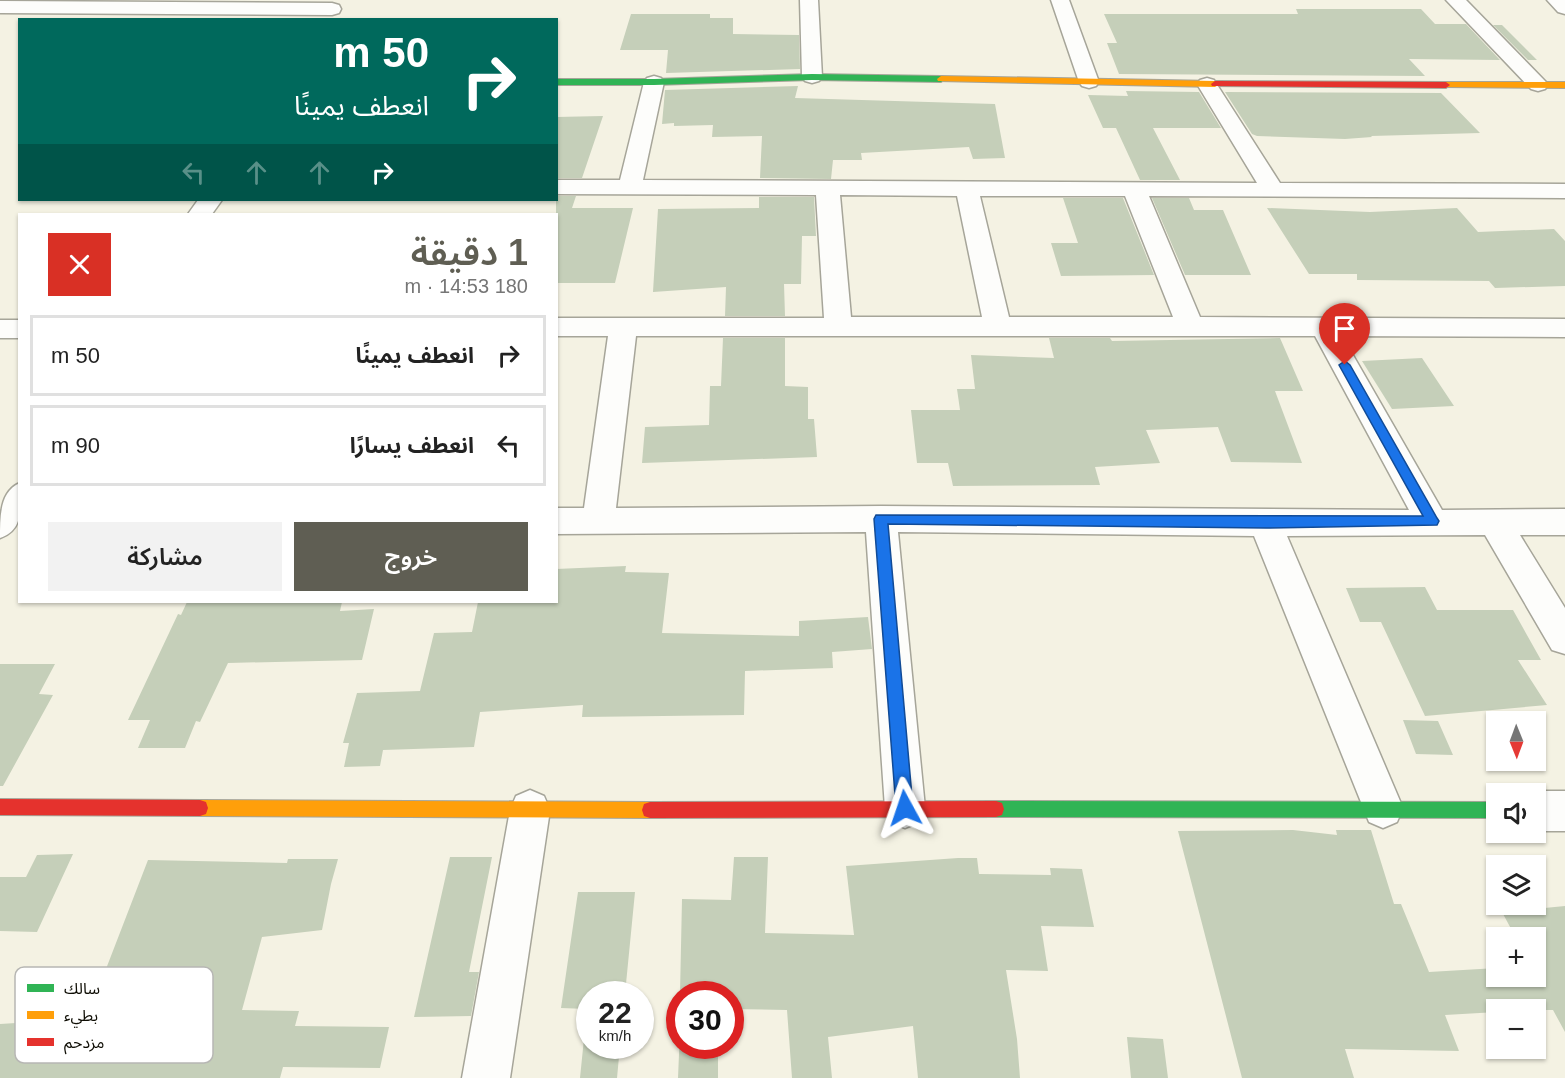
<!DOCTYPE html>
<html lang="ar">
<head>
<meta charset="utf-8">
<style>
	body { margin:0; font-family:Arial,"Noto Sans Arabic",sans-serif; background:#f2f2f2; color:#222; direction:rtl; height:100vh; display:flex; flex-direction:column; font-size:22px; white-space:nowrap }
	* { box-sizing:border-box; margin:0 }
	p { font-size:20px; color:#767676 }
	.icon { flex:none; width:33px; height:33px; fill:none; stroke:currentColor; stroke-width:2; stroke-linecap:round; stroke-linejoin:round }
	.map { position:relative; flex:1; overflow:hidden; direction:ltr }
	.side { position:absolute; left:18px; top:213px; width:540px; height:390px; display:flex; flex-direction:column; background:#fff; border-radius:0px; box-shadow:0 2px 4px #0004; direction:rtl }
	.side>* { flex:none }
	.hud { position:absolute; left:18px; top:18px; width:540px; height:183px; border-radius:0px; box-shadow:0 2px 4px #0004; direction:rtl; background:#00695c; color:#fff; overflow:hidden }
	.needle { width:39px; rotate:179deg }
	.buttons { position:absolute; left:1486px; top:711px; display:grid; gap:12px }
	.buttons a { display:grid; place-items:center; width:60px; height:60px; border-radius:0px; background:#fff; box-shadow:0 2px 4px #0004; font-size:30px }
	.speed { position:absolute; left:576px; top:981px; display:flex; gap:12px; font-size:30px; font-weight:700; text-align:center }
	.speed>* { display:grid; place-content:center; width:78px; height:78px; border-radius:50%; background:#fff; box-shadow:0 2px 4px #0004; line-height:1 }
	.speed small { font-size:15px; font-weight:400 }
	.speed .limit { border:9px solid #d22; background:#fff; color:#111 }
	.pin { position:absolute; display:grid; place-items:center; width:51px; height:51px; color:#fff; margin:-62px -26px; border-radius:50% 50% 50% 0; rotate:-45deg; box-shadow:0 0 6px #0007 }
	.pin .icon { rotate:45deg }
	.me { position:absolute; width:66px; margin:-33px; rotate:355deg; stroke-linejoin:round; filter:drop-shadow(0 0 4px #0008) }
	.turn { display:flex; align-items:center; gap:21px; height:126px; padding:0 30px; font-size:27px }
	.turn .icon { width:78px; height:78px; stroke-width:2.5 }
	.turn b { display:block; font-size:42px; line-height:51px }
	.lanes { display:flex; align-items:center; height:57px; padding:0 30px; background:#0003; justify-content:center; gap:30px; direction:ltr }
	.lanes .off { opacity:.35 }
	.round { display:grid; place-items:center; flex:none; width:63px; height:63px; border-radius:0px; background:#f2f2f2 }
	.headline { display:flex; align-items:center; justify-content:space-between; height:102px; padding:0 30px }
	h1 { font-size:36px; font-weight:600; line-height:45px; color:#5f5e53 }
	.button { display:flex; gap:12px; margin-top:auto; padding:12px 30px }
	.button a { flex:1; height:69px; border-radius:0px; background:#5f5e53; color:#fff; font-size:24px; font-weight:600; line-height:69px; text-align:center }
	.button a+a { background:#f2f2f2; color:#222 }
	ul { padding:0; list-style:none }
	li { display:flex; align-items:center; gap:18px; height:81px; margin:0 12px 9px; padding:0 18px; border:3px solid #e0e0e0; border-radius:0px }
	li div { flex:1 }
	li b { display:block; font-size:22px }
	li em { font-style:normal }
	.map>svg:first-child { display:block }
	.building { fill:#c5cfb9 }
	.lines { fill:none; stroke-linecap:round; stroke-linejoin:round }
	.street-casing { stroke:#a6a599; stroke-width:3 }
	.fast-casing { stroke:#a6a599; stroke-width:2 }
	.slow-casing { stroke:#a6a599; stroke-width:2 }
	.jam-casing { stroke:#a6a599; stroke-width:2 }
	.street { fill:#fdfdfb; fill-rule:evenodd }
	.fast { fill:#30b455; fill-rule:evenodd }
	.slow { fill:#ff9f0a; fill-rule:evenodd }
	.jam { fill:#e5322d; fill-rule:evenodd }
	.route { fill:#1a73e8; stroke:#114b97; stroke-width:1.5 }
	.key { fill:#fff; stroke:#b7b7b4; stroke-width:1.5 }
	.key-label { font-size:16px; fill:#0f0e05 }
</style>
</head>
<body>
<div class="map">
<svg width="1565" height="1078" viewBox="0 0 1565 1078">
	<rect width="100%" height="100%" fill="#f4f2e3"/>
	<path class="building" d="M1296,9H1421L1435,24H1466L1500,60L1409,59L1425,76L1119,74L1107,43H1117L1104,14H1298Z
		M631,14H710V18H733V34L799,35L800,69L666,73L668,50H620Z
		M1493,25H1502L1537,60H1528Z
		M798,86L795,98L995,104L1005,158L973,159L969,147L861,153L862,160H833L831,179L760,178L762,136L712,137L713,125L674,126V123L662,124L665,90Z
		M1126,91L1199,92L1221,128H1153L1180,180H1140L1116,128H1103L1088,95L1128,96Z
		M1225,92L1441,93L1480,133L1371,136L1372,137L1345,139L1257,136L1252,134Z
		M603,116L582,178H556V117Z
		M556,196H576L572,208H633L615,283H556Z
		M759,197H814L816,236H802L801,284H784L785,316H725L726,287L653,292L658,209L759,208Z
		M1063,198H1123L1154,275L1061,276L1051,243H1078Z
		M1152,198H1189L1194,210H1223L1251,275H1185Z
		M1267,208L1370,212L1457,208L1478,232L1554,229L1565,241V286L1495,288L1489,281L1357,280V274H1309Z
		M723,338H785V386L808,387V419H814L817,457L642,463L645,427L709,425L710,386H721Z
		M1049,338H1110L1112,341L1280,338L1303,391H1275L1302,463L1231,462L1218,427L1146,430L1160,463L1095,467L1100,485L953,486L948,463H917L911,410H960L957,389H975L971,355L1054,358Z
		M1422,358L1454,406L1392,409L1362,361Z
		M626,566L625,572L669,573L662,633L799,636V621L868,617L872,649L832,652L833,668L745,671L744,715L582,717L583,705L480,712L474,747L383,750L380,766L344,767L349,743H343L357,693L420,691L434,633L472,632L478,602H556V569Z
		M1425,587L1437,610H1513L1541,660H1518L1547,705L1425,716L1381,622H1360L1346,588Z
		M187,602H342L340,611L374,609L362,660L228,663L200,722L196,721L185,748H138L150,720H128L178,614L181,615Z
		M0,664H55L39,694L53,695L3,786H0Z
		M1403,720L1438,721L1453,755L1416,754Z
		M1293,830L1337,835L1336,830H1371L1394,904H1401L1429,972L1497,968V976H1536V938H1516L1502,912L1565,906V1032L1553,1010H1497V1012L1445,1015L1459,1051L1345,1049L1354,1078H1242L1178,831Z
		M73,854L37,932L0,931V877H26L37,855Z
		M450,857H492L469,972H479L471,1016L414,1017Z
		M734,857H768L765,933L854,935L846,866L958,858H977L979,874L1051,875L1050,868L1082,869L1094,927L1041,926L1048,971L1006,970L1017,1039L1020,1078H918L913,1026L828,1037L832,1078H792L787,1010L730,1009V994H680L682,899L731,900Z
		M288,859H338L331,884L322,930L262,937L242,1010L299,1011L295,1026L389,1027L380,1068L283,1067L280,1078H0V1024L32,1022L41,1000H94L148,860L287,863Z
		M578,892H635L625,994H590V1046H620L617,1078H580L587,1009L561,1008Z
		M680,1030V1046H718V1078H678Z
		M1127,1037L1163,1039L1168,1078H1131Z"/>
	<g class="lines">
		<g class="street-casing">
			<path id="street" d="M800,0H818L822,77L819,81L812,83L805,81L802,77Z
				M1051,0H1069L1099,82L1096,86L1089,88L1082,86L1079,82Z
				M1446,0H1466L1545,81L1548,85L1545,89L1538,91L1531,89Z
				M1547,0H1565V14L1558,12Z
				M0,1L332,3L339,5L341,9L339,13L332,15L0,13Z
				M654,76L661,78L664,82L643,180L1257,183L1197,84L1200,80L1207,78L1214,80L1280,183L1565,184V198L1149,196L1200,317L1565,319V337L1342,336L1442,510L1565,509V535H1520L1565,608V654L1552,650L1485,535L1287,536L1403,808L1397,822L1383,828L1369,822L1254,536L898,532L925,808L919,822L905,828L891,822L885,808L866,532L556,534V508H584L608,336H556V318H824L816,195L556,194V180H620L644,82L647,78ZM840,195L957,196L982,317H851ZM980,196H1125L1173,317H1009ZM636,336H1315L1409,510L881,506L616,508Z
				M198,200H222L212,214H188Z
				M0,320H20V338H0Z
				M20,483C20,505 25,530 0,538C0,516 0,491 20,483Z
				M530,790L544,796L550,810L510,1078H462L510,810L516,796Z
				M1536,791H1565V831H1536V794H1531Z"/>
		</g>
		<g class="fast-casing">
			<path id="fast" d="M812,74L941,76L945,79L941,82L812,80L654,85H556V79H654Z
				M996,801L1497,802V818L996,817L990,815L988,809L990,803Z"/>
		</g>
		<g class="slow-casing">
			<path id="slow" d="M941,76L1215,81L1219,84L1215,87L938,81L937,79Z
				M1446,82H1565V88L1443,87V83Z
				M200,800L650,802L656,804L658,810L656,816L650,818L200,816L194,814L192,808L194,802Z"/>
		</g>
		<g class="jam-casing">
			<path id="jam" d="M1215,81L1446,82L1450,85L1446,88L1212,86L1211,84Z
				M0,799L200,800L206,802L208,808L206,814L200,816L0,815Z
				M996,801L1002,803L1004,809L1002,815L996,817L650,818L644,816L642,810L644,804L650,802Z"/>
		</g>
		<use href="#street" class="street"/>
		<use href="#fast" class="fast"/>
		<use href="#slow" class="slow"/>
		<use href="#jam" class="jam"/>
	</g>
	<path class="route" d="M1345,361L1350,365L1437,518L1439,521L1437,525L1266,528L888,524L913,808L911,814L905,816L899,814L896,808L874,519L876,515L1423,516L1339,365Z"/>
	<rect x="15" y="967" width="198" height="96" rx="9" class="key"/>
	<rect x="27" y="984" width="27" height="8" fill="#30b455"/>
	<rect x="27" y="1011" width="27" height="8" fill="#ff9f0a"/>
	<rect x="27" y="1038" width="27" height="8" fill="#e5322d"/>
	<g class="key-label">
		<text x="64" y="994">سالك</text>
		<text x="64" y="1021">بطيء</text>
		<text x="64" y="1048">مزدحم</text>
	</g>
</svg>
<div class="buttons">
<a><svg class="needle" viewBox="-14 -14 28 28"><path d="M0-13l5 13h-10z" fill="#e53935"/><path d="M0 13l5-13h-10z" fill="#767676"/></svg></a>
<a><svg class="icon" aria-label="sound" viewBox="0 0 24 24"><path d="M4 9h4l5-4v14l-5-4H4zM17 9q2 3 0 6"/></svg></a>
<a><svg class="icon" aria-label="layers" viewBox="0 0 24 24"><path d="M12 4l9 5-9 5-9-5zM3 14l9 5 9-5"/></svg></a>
<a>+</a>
<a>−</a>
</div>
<div class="speed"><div>22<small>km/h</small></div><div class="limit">30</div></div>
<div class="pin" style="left:1345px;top:365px;background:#d93025"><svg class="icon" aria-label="arrive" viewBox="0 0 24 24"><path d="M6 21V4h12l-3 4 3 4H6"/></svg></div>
<svg class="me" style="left:905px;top:808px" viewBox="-20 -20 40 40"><path d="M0-17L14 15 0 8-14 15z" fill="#1a73e8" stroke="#fff" stroke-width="4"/></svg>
<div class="hud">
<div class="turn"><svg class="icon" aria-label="right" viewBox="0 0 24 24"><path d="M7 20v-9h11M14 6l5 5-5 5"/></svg><div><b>50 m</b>انعطف يمينًا</div></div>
<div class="lanes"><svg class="icon off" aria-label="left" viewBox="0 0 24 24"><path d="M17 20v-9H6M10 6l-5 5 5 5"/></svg><svg class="icon off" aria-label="ahead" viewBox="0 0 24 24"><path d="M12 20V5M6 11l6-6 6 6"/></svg><svg class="icon off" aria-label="ahead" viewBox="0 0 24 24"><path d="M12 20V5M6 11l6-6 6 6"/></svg><svg class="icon" aria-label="right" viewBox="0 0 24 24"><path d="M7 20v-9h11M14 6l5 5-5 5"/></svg></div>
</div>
<section class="side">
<div class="headline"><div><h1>1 دقيقة</h1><p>180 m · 14:53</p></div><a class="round" style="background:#d93025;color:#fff"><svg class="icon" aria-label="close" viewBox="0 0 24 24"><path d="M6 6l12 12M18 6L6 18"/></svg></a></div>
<ul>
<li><svg class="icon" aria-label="right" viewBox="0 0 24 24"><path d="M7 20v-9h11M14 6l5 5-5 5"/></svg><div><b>انعطف يمينًا</b></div><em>50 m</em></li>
<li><svg class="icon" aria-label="left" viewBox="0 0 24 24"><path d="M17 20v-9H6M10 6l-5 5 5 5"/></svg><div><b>انعطف يسارًا</b></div><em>90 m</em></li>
</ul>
<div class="button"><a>خروج</a><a>مشاركة</a></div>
</section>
</div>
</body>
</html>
